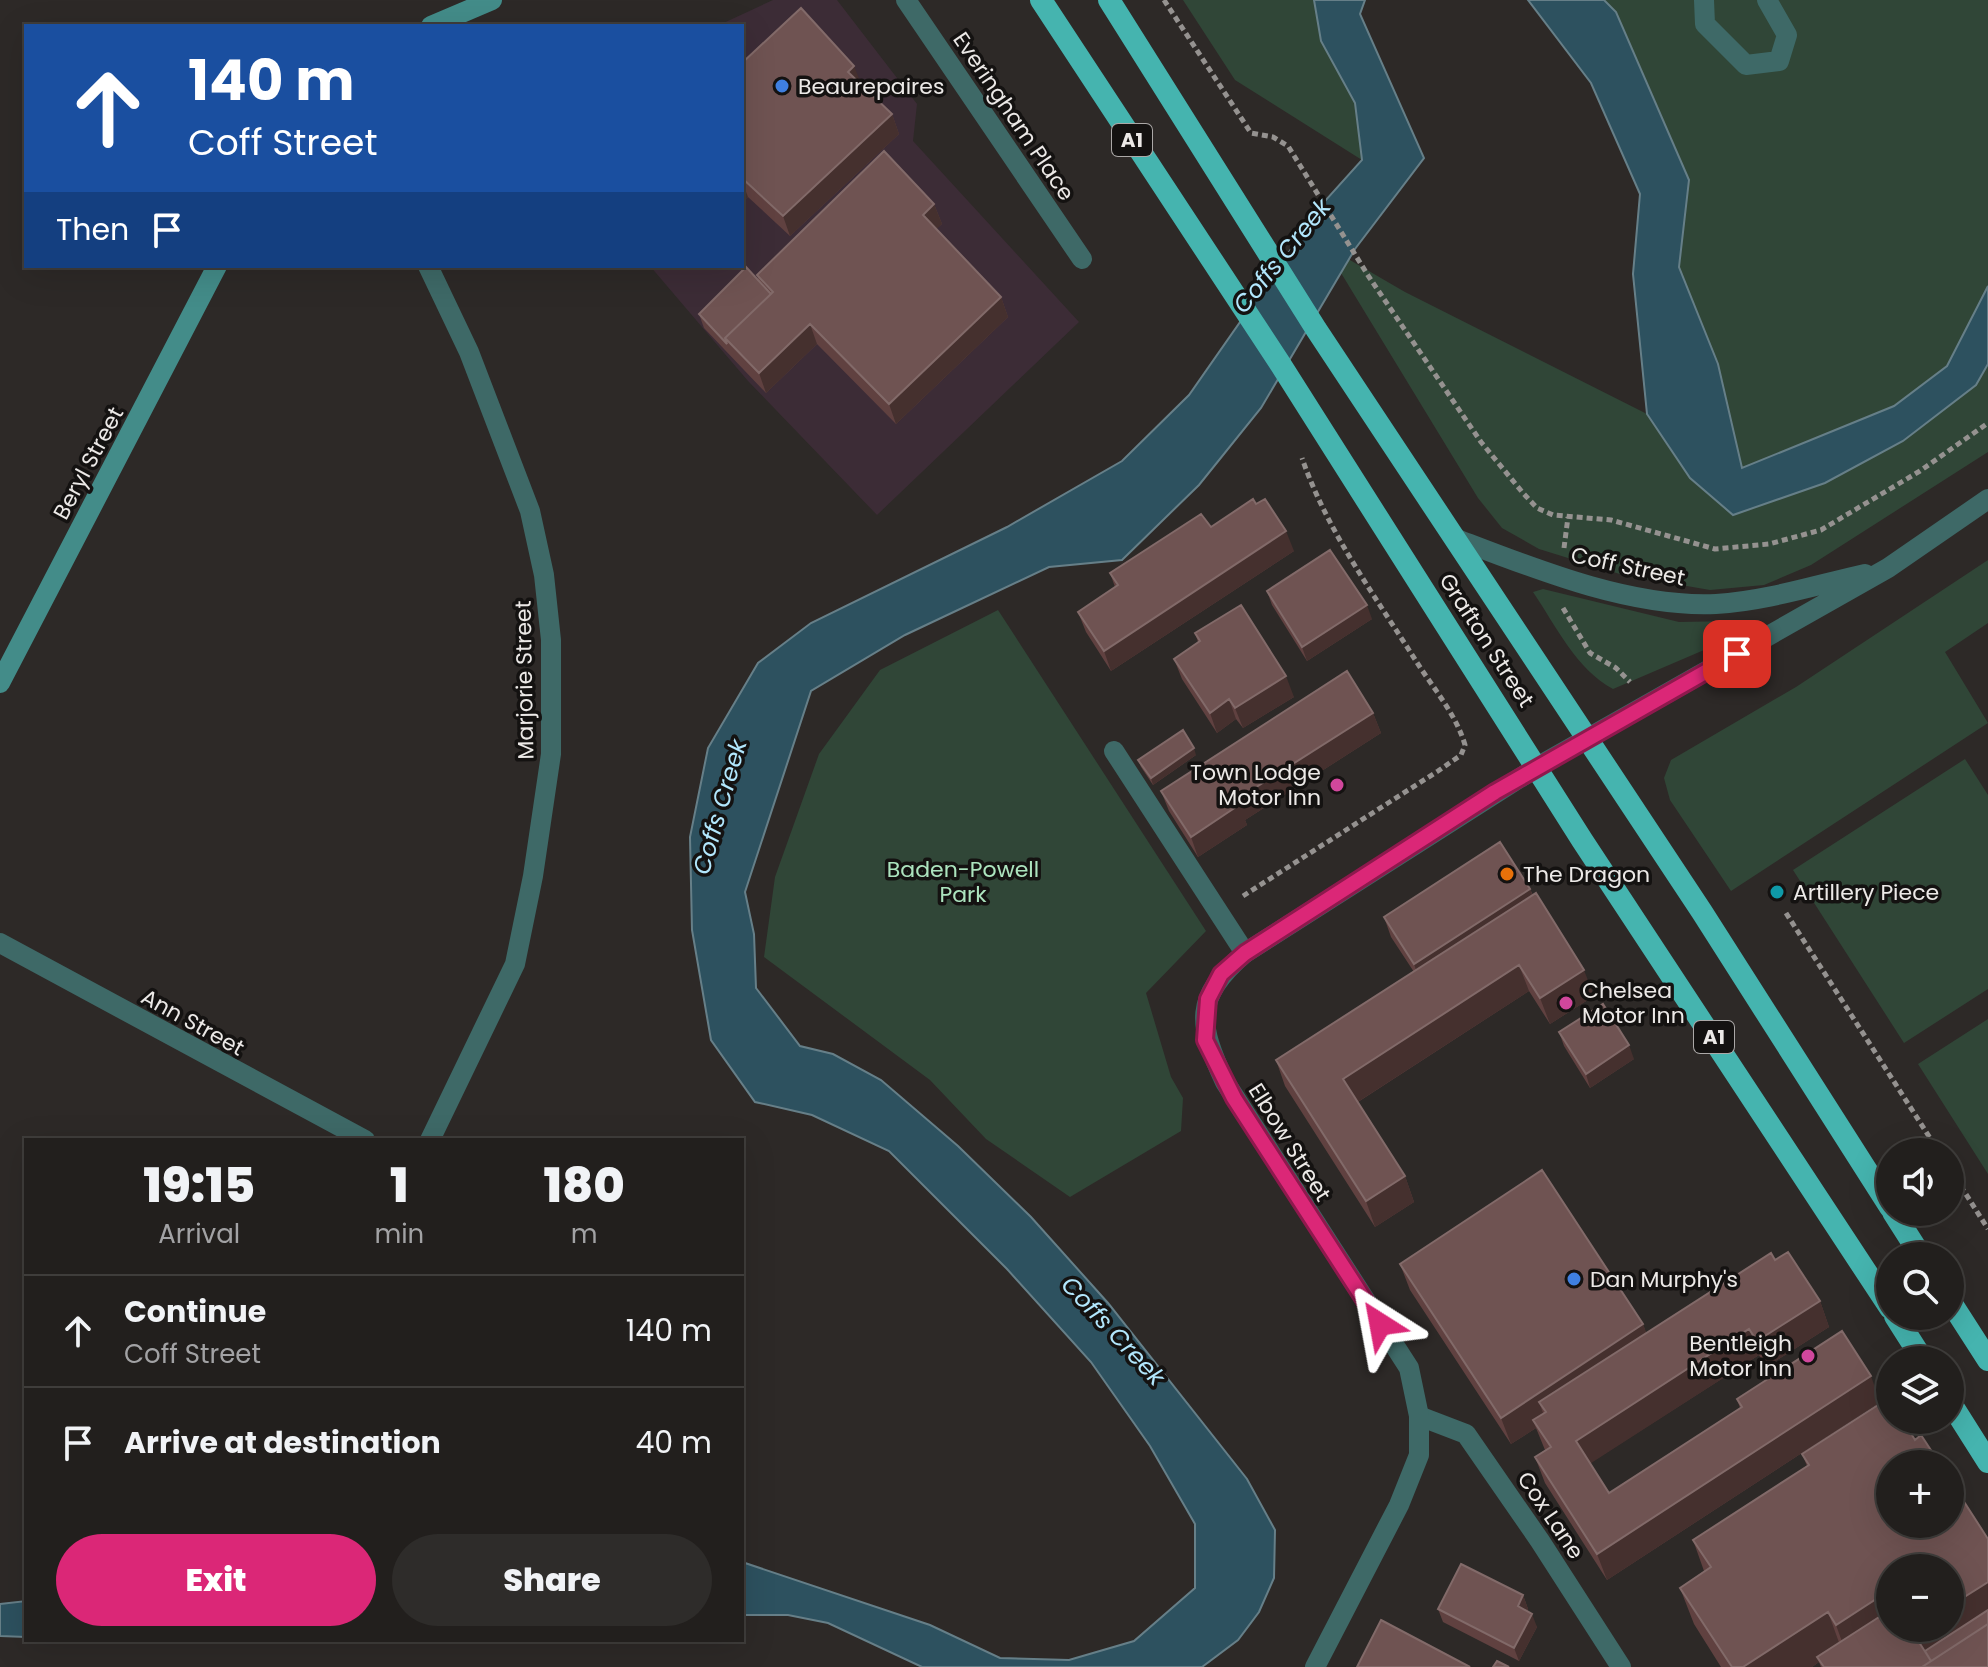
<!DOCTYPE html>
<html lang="en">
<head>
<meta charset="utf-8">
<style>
	body { margin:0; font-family:Poppins,sans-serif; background:#2e2c2a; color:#f1f3f6; height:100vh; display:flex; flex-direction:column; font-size:30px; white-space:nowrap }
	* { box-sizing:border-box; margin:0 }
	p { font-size:26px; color:#a2a2a4 }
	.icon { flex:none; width:44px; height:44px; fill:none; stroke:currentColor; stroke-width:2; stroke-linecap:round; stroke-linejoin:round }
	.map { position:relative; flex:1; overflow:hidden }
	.side { position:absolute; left:24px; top:1138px; width:720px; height:504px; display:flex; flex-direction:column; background:#221f1d; border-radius:0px; box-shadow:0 8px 32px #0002,0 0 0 2px #3f3d3b }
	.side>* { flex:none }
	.guide { position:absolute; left:24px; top:24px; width:720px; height:244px; border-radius:0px; box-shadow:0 8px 32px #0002,0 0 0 2px #3f3d3b; background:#1a4fa0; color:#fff; overflow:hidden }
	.buttons { position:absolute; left:1876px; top:1138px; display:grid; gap:16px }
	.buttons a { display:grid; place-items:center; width:88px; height:88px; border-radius:50%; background:#221f1d; box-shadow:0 8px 32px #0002,0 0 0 2px #3f3d3b; font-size:40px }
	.pin { position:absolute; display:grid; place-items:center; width:68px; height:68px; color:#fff; margin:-34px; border-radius:16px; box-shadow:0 4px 12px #0006 }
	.me { position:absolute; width:88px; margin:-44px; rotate:326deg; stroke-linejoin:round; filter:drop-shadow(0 0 6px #0008) }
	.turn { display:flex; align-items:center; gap:28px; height:168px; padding:0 32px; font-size:36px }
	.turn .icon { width:104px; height:104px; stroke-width:2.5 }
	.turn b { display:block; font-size:56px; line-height:68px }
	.then { display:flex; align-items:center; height:76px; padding:0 32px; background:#0003; gap:16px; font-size:30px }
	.eta { display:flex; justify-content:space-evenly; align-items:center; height:136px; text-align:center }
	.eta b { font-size:48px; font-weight:800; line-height:56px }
	.primary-button { display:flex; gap:16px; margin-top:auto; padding:16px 32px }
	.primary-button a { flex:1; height:92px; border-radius:48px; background:#db2777; color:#fff; font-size:32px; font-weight:800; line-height:92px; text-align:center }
	.primary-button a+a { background:#2e2c2a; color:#f1f3f6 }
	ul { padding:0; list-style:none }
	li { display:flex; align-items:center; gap:24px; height:112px; padding:0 32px; border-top:2px solid #3f3d3b }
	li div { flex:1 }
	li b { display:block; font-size:30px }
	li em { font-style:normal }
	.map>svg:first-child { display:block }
	.commercial { fill:#3c2c36 }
	.green { fill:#304637 }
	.water { fill:#2d515f; stroke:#667f88; stroke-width:2 }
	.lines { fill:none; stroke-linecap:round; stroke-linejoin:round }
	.path { stroke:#959290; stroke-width:5; stroke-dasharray:6 4; stroke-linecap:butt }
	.service { stroke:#3e6967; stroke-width:20 }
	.minor { stroke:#3e6967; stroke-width:20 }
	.tertiary { stroke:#3e6967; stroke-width:20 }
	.secondary { stroke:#438c89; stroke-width:20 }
	.trunk { stroke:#45b4af; stroke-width:22 }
	.wall { fill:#604140; fill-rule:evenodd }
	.shaded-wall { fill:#45302e }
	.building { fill:#6f5352; stroke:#826a69; stroke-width:2 }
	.route-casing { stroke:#8e194d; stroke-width:20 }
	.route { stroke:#db2777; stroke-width:14 }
	.shop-dot { fill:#3f7fe0; stroke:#141211; stroke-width:3 }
	.hotel-dot { fill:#d1479c; stroke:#141211; stroke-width:3 }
	.food-dot { fill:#e8710a; stroke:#141211; stroke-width:3 }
	.culture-dot { fill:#0f9aa8; stroke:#141211; stroke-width:3 }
	.labels { text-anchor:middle; stroke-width:7; stroke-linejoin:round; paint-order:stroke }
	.shield { fill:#141211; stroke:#aba8a7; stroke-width:2 }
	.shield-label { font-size:20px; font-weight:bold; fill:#ece9e7 }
	.poi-label { font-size:22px; fill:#ece9e7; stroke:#141211; text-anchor:start }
	.street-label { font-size:22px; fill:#ece9e7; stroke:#141211 }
	.park-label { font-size:22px; fill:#ace4be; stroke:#141211 }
	.water-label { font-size:24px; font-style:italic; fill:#b2e7fd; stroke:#141211 }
</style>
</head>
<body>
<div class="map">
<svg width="1988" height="1667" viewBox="0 0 1988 1667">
	<rect width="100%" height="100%" fill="#2d2927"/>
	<path class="commercial" d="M773,0H837L917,104L913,141L1079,322L877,515L748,381L650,266H742V26H717Z"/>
	<path class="green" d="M1183,0H1314L1321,41L1355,103L1362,160L1235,80Z
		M1604,0H1988V286L1947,366L1894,406L1742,468L1718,364L1679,267L1689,180L1616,12Z
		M1324,245L1405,292L1647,414L1690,478L1733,515L1976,385L1988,364V452L1811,565L1764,585L1710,590L1623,575L1539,549L1502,528L1478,498Z
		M1988,560V623L1945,652L1988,723L1731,891L1670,800L1664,778L1671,760L1796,687Z
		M1543,589L1679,622L1735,621L1739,635L1613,689C1576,669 1556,626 1533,592Z
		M998,610L1206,931L1146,993L1171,1077L1183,1098L1181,1131L1070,1197L986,1139L930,1080L764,957L775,877L819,754L880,670Z
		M1965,759L1988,795V989L1904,1043L1793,870Z
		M1988,1019V1174L1918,1064Z"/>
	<path class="water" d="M1314,0H1365L1360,14L1424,158L1355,249L1261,408L1199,485L1122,560L1049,567L905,635L811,691L745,892L754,934L756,988L800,1046L833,1054L881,1080L958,1146L1031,1217L1108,1303L1247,1479L1275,1530L1274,1578L1259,1612L1238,1640L1202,1667H922L828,1623L788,1615H742V1562L930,1625L1000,1658L1069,1660L1134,1641L1195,1588V1524L1150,1446L1091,1362L1007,1269L889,1151L812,1115L755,1102L711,1040L692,930L690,837L708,748L758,663L811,623L1007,527L1122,461L1189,395L1324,202L1362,160L1355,103L1321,41Z
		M1528,0H1604L1616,12L1689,180L1679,267L1718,364L1742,468L1894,406L1947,366L1988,286V364L1976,385L1903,441L1825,483L1733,515L1690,478L1647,414L1633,274L1640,194L1591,83Z
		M26,1601V1637L0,1636V1604Z"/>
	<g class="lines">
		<path class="path" d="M1164,0L1251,133L1273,137L1288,146L1369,277L1481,442L1523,493L1537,508L1553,515L1611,520L1715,549L1769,544L1821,530L1920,471L1988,423
			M1564,548L1568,517
			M1563,608L1590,653L1616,668L1630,682
			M1243,896L1438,771L1461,755L1465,745C1456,714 1433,688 1416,661C1375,596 1327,531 1302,458
			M1786,913L1939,1152
			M1950,1169L1988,1229"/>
		<path class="service" d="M1704,0L1705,24L1746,65L1779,61L1787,35L1767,0
			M1114,751L1245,953"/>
		<path class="minor" d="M906,0L1082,259
			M428,266L469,352L530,511L544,575L551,640V754L533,876L515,964L430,1140
			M1457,539C1535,569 1631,608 1716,604C1766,601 1816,585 1865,574
			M1537,767L1888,568L1988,499
			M0,943L365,1140
			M1419,1416L1466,1434L1540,1541L1621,1667"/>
		<path class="tertiary" d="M1315,1667L1399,1505L1419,1455V1416L1409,1368L1225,1082C1198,1024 1193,998 1245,953L1537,767"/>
		<path class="secondary" d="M431,26L492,0
			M0,683L217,266"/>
		<path class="trunk" d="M1041,0L1279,362L1582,840L1890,1308
			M1109,0L1316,329L1702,912L1890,1207
			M1893,1212L1921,1256
			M1950,1301L1988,1360
			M1895,1316L1923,1360
			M1950,1402L1988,1462"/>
	</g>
	<path class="wall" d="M742,63L861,85L892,114L899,134L790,236L748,197L742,202Z
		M934,204L942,224L936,229L1001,297L1008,317L896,424L817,344L766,393L704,328L699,314L759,282L757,275Z
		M1211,527L1294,551L1111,671L1086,632L1078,612L1115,587L1110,573Z
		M1267,591L1372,619L1307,661L1272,605Z
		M1195,633L1294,697L1243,728L1236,719L1217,733L1182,679L1174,659L1198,642Z
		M1373,713L1381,733L1245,820L1247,825L1198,857L1169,811L1161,791Z
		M1196,755L1153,785L1141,767L1138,760Z
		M1530,889L1533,895L1594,996L1550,1024L1529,991L1358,1102L1405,1176L1414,1202L1375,1227L1285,1086L1276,1060L1414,972L1391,937L1384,917Z
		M1559,1032L1634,1059L1590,1088L1564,1046Z
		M1775,1260L1820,1301L1829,1327L1766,1367L1759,1355L1590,1463L1609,1493L1740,1408L1737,1399L1880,1402L1607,1580L1545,1483L1535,1457L1545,1450L1536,1428L1511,1444L1410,1290L1400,1264L1643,1324L1646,1333Z
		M1802,1454L1988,1667H1821L1819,1662L1812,1667H1721L1694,1624L1680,1588L1704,1571L1693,1540L1807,1466ZM1890,1568L1950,1628H1890Z
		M1523,1595L1528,1609L1527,1611L1537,1627L1519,1661L1443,1622L1438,1609Z"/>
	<path class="shaded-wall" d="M854,66L862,86L848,72Z
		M892,114L899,134L790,236L783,216Z
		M742,181L748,197L742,202Z
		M934,204L942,224L930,235L923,215Z
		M1001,297L1008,317L896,424L889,404Z
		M810,324L817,344L766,393L759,373Z
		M1286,531L1294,551L1111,671L1104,651Z
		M1367,605L1372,619L1307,661L1302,647Z
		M1286,676L1294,697L1243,728L1235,708Z
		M1229,699L1236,719L1217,733L1210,713Z
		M1373,713L1381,733L1245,820L1247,825L1198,857L1191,837L1236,800Z
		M1194,748L1196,755L1153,785L1151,778Z
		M1530,889L1538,909L1421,984L1414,964Z
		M1519,965L1529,991L1353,1105L1343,1079Z
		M1584,970L1594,996L1550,1024L1540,998Z
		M1629,1045L1634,1059L1590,1088L1586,1074Z
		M1405,1176L1414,1202L1375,1227L1366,1201Z
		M1820,1301L1829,1327L1766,1367L1757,1341Z
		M1643,1324L1653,1351L1546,1412L1539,1402L1546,1421L1533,1420L1536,1428L1511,1444L1501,1418Z
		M1749,1329L1759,1355L1585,1467L1576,1441Z
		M1871,1376L1880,1402L1607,1580L1597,1554Z
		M1988,1582V1627L1923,1652L1915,1629L1917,1628H1950V1606Z
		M1890,1589V1628L1849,1661L1836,1625Z
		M1523,1595L1528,1609L1522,1620L1518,1606Z
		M1828,1612L1841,1648L1817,1657L1819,1662L1812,1667H1743Z
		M1532,1614L1537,1627L1519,1661L1514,1648Z"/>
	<path class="building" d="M801,8L854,66L848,72L892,114L783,216L742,178V63Z
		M884,151L934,204L923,215L1001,297L889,404L810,324L759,373L725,338L773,292L757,275Z
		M746,267L771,294L725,338L727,344L699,314Z
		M1253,499L1256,504L1265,499L1286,531L1104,651L1078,612L1118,585L1110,573L1201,514L1211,527Z
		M1330,550L1367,605L1302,647L1267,591Z
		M1241,605L1286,676L1235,708L1229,699L1210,713L1174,659L1200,641L1195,633Z
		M1347,671L1373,713L1236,800L1239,805L1191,837L1161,791Z
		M1183,730L1194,748L1151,778L1138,760Z
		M1500,842L1530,889L1414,964L1384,917Z
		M1536,893L1584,970L1540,998L1519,965L1343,1079L1405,1176L1366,1201L1276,1060Z
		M1603,1004L1629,1045L1586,1074L1559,1032Z
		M1542,1170L1643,1324L1501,1418L1400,1264Z
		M1788,1252L1820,1301L1757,1341L1749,1329L1576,1441L1609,1493L1742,1407L1737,1399L1842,1331L1871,1376L1597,1554L1535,1457L1551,1447L1533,1420L1546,1412L1539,1402L1771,1253L1775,1260Z
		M1889,1398L1890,1400V1420H1903L1915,1440L1921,1435L1940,1464H1890V1524H1950V1480L1988,1539V1582L1950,1606V1568H1890V1590L1836,1625L1828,1612L1743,1667H1732L1680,1588L1711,1567L1693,1540L1809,1465L1802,1454Z
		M1461,1564L1523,1595L1518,1606L1532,1614L1514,1648L1438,1609Z
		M1890,1610V1628H1910L1931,1661L1922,1667H1824L1817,1657Z
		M1988,1610V1624L1931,1661L1925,1651Z
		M1381,1620L1470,1667H1357Z
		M1988,1624V1667H1922Z
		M1497,1661L1509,1667H1493Z"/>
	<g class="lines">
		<g class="route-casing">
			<path id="route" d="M1380,1324L1234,1098L1205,1040L1208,999L1221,974L1245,953L1495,792L1737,654"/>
		</g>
		<use href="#route" class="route"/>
	</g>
	<g class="shop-dot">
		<circle cx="782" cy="86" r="8"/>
		<circle cx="1574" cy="1279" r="8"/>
	</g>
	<g class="hotel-dot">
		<circle cx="1337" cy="785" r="8"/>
		<circle cx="1566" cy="1003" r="8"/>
		<circle cx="1808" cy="1356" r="8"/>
	</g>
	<circle class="food-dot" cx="1507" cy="874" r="8"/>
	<circle class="culture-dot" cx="1777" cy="892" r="8"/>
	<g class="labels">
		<g class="shield">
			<rect x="1112" y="124" width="40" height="32" rx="6"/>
			<rect x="1694" y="1021" width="40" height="32" rx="6"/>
		</g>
		<g class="shield-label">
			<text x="1132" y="147">A1</text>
			<text x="1714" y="1044">A1</text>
		</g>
		<g class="poi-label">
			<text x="798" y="94">Beaurepaires</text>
			<text x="1321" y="780" text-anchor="end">Town Lodge<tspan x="1321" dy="25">Motor Inn</tspan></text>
			<text x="1523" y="882">The Dragon</text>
			<text x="1793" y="900">Artillery Piece</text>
			<text x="1582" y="998">Chelsea<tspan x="1582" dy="25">Motor Inn</tspan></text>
			<text x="1590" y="1287">Dan Murphy's</text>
			<text x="1792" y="1351" text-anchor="end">Bentleigh<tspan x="1792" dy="25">Motor Inn</tspan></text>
		</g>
		<g class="street-label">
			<text transform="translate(1014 116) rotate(56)" y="8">Everingham Place</text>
			<text transform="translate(88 463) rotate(-62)" y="8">Beryl Street</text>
			<text transform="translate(1628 566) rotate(12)" y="8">Coff Street</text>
			<text transform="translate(1487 640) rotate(57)" y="8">Grafton Street</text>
			<text transform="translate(524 680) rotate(-91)" y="8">Marjorie Street</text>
			<text transform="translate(193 1022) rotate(29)" y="8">Ann Street</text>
			<text transform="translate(1290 1142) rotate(58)" y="8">Elbow Street</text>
			<text transform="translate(1551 1515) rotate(56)" y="8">Cox Lane</text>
		</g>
		<g class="park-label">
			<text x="963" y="877">Baden-Powell<tspan x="963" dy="25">Park</tspan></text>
		</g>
		<g class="water-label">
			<text transform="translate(1282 256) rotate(-51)" y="8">Coffs Creek</text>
			<text transform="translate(720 807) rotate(-74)" y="8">Coffs Creek</text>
			<text transform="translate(1113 1331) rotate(47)" y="8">Coffs Creek</text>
		</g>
	</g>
</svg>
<div class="buttons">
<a><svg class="icon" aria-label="sound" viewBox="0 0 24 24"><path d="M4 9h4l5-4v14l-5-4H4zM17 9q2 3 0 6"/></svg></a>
<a><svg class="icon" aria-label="search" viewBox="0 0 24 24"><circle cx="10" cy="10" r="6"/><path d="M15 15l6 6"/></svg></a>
<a><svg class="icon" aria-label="layers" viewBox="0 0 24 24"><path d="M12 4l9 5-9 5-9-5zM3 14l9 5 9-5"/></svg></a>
<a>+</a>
<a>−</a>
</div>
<div class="pin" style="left:1737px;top:654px;background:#d93025"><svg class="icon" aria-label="arrive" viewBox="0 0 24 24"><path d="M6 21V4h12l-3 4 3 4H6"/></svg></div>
<svg class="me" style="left:1380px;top:1324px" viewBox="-20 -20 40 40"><path d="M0-17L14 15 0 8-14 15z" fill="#db2777" stroke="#fff" stroke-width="4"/></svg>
<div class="guide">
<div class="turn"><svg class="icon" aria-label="ahead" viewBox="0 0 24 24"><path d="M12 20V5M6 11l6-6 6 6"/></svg><div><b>140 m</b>Coff Street</div></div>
<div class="then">Then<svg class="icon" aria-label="arrive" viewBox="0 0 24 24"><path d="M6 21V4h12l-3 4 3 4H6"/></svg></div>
</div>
<section class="side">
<div class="eta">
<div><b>19:15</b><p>Arrival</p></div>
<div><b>1</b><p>min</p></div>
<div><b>180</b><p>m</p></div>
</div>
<ul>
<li><svg class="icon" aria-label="ahead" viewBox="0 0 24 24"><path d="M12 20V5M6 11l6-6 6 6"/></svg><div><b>Continue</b><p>Coff Street</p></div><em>140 m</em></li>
<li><svg class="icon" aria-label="arrive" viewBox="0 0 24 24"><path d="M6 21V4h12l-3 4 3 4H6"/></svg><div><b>Arrive at destination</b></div><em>40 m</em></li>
</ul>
<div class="primary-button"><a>Exit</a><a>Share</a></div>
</section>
</div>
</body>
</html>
